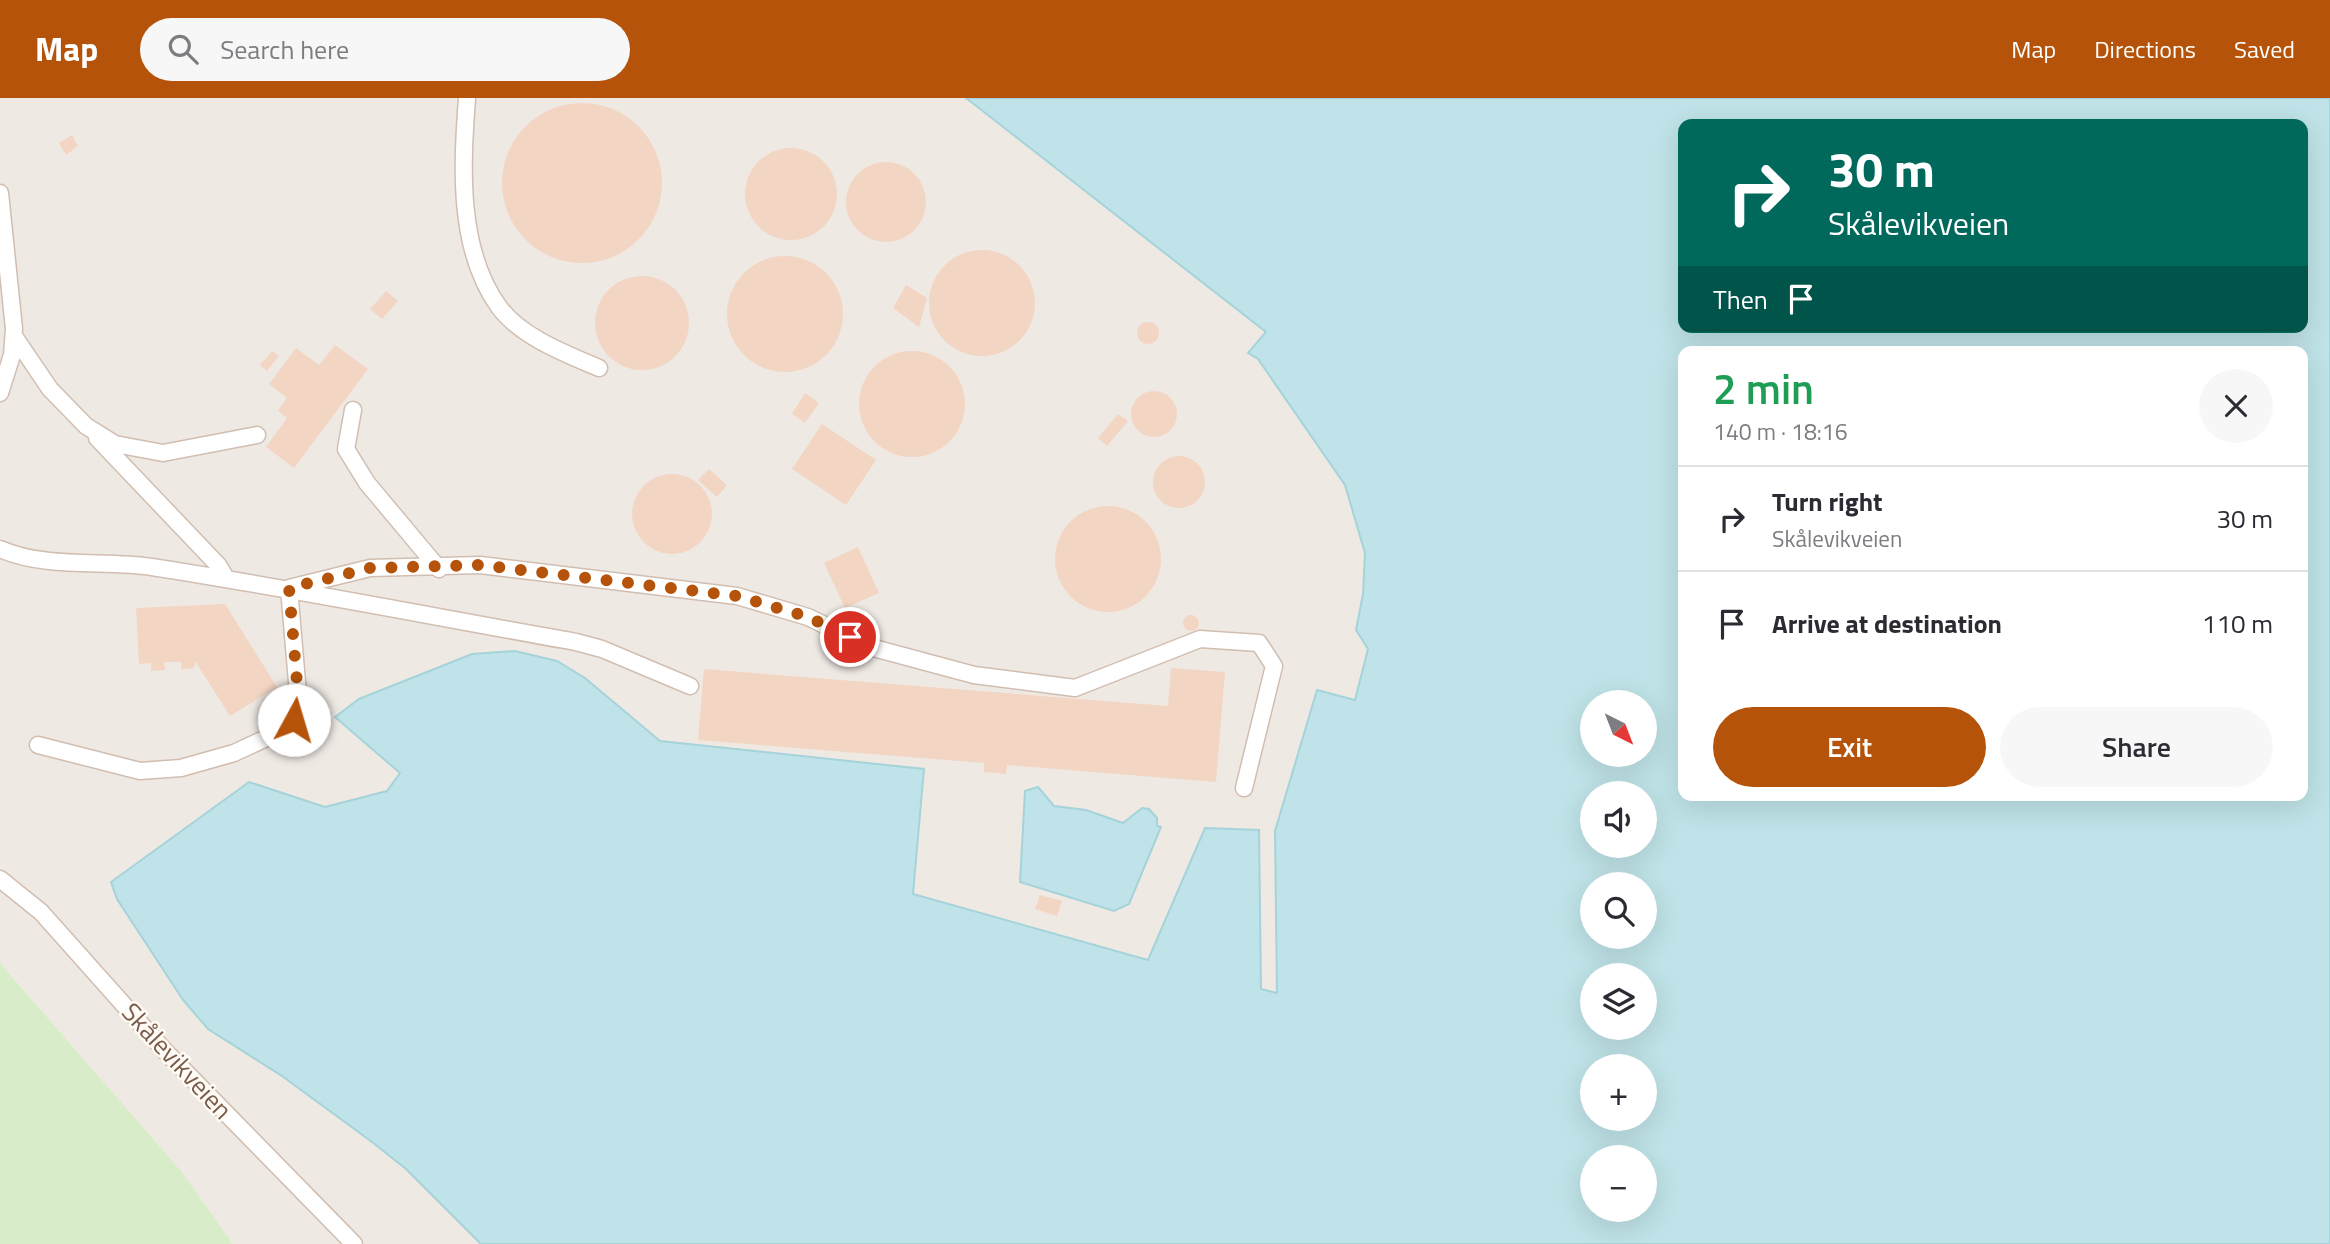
<!DOCTYPE html>
<html lang="en">
<head>
<meta charset="utf-8">
<style>
	body { margin:0; font-family:"Titillium Web",sans-serif; background:#f7f7f7; color:#2b2b33; height:100vh; display:flex; flex-direction:column; font-size:26px; white-space:nowrap }
	* { box-sizing:border-box; margin:0 }
	p { font-size:23px; color:#7c7c81 }
	.icon { flex:none; width:38px; height:38px; fill:none; stroke:currentColor; stroke-width:2; stroke-linecap:round; stroke-linejoin:round }
	.map { position:relative; flex:1; overflow:hidden }
	.side { position:absolute; left:1678px; top:248px; width:630px; height:455px; display:flex; flex-direction:column; background:#fff; border-radius:14px; box-shadow:0 7px 28px #0002 }
	.side>* { flex:none }
	.hud { position:absolute; left:1678px; top:21px; width:630px; height:214px; border-radius:14px; box-shadow:0 7px 28px #0002; background:#00695c; color:#fff; overflow:hidden }
	.needle { width:46px; rotate:138deg }
	.controls { position:absolute; left:1580px; top:592px; display:grid; gap:14px }
	.controls a { display:grid; place-items:center; width:77px; height:77px; border-radius:50%; background:#fff; box-shadow:0 7px 28px #0002; font-size:35px }
	.pin { position:absolute; display:grid; place-items:center; width:60px; height:60px; color:#fff; margin:-30px; border:4px solid #fff; border-radius:50%; box-shadow:0 2px 7px #0007 }
	.me { position:absolute; width:77px; margin:-38px; rotate:6deg; stroke-linejoin:round; filter:drop-shadow(0 0 5px #0008) }
	.turn { display:flex; align-items:center; gap:24px; height:147px; padding:0 35px; font-size:32px }
	.turn .icon { width:91px; height:91px; stroke-width:2.5 }
	.turn b { display:block; font-size:49px; line-height:60px }
	.then { display:flex; align-items:center; height:66px; padding:0 35px; background:#0003; gap:14px; font-size:26px }
	.round { display:grid; place-items:center; flex:none; width:74px; height:74px; border-radius:37px; background:#f7f7f7 }
	.summary { display:flex; align-items:center; justify-content:space-between; height:119px; padding:0 35px }
	h1 { font-size:42px; font-weight:600; line-height:52px; color:#1e9e55 }
	.primary-button { display:flex; gap:14px; margin-top:auto; padding:14px 35px }
	.primary-button a { flex:1; height:80px; border-radius:42px; background:#b45309; color:#fff; font-size:28px; font-weight:600; line-height:80px; text-align:center }
	.primary-button a+a { background:#f7f7f7; color:#2b2b33 }
	ul { padding:0; list-style:none }
	li { display:flex; align-items:center; gap:21px; height:105px; padding:0 35px; border-top:2px solid #e1e1e2 }
	li div { flex:1 }
	li b { display:block; font-size:26px }
	li em { font-style:normal }
	header { display:flex; align-items:center; gap:42px; box-sizing:border-box; height:98px; padding:0 35px; background:#b45309; color:#fff }
	header strong { font-size:33px }
	nav { display:flex; gap:38px; margin-inline-start:auto; font-size:24px }
	.search { width:490px; height:63px; background:#f7f7f7; display:flex; align-items:center; gap:18px; box-sizing:border-box; padding:0 24px; border-radius:38px; color:#7c7c81; font-size:26px }
	.map>svg:first-child { display:block }
	.industrial { fill:#efe9e4; fill-rule:evenodd }
	.green { fill:#d8ecc9 }
	.water { fill:#bfe3e8; stroke:#a5d3da; stroke-width:2; fill-rule:evenodd }
	.building { fill:#f3d5c3 }
	.lines { fill:none; stroke-linecap:round; stroke-linejoin:round }
	.lane-casing { stroke:#d1beb0; stroke-width:19 }
	.lane { stroke:#fff; stroke-width:16 }
	.route { stroke:#b45309; stroke-width:12; stroke-dasharray:0 21.6 }
	.labels { text-anchor:middle; stroke-width:5; stroke-linejoin:round; paint-order:stroke }
	.street-label { font-size:26px; fill:#7a5c4d; stroke:#fffaf3 }
</style>
</head>
<body>
<header>
<strong>Map</strong>
<div class="search"><svg class="icon" aria-label="search" viewBox="0 0 24 24"><circle cx="10" cy="10" r="6"/><path d="M15 15l6 6"/></svg>Search here</div>
<nav><a>Map</a><a>Directions</a><a>Saved</a></nav>
</header>
<div class="map">
<svg width="2330" height="1146" viewBox="0 0 2330 1146">
	<rect width="100%" height="100%" fill="#fdf6ec"/>
	<path class="industrial" d="M0,0H966L1266,234L1249,255L1258,261L1345,387L1365,455L1363,496L1356,532L1368,551L1355,602L1317,593L1275,733L1277,895L1261,892L1259,732L1205,730L1148,862L913,796L923,671L660,643L585,580L557,563L515,553L472,556L359,601L335,619L401,675L387,693L325,709L249,684L111,784L117,801L183,902L208,931L282,978L372,1044L406,1071L481,1146H233L182,1074L0,865ZM1038,689L1054,708L1085,712L1124,725L1142,710L1160,729L1113,813L1020,784Z"/>
	<path class="green" d="M0,865L182,1074L233,1146H0Z"/>
	<path class="water" d="M966,0H2330V1146H481L406,1071L372,1044L282,978L208,931L183,902L117,801L111,784L249,684L325,709L387,693L400,675L335,619L359,601L472,556L515,553L557,563L585,580L660,643L924,671L913,796L1148,862L1205,730L1259,732L1261,891L1277,895L1275,733L1317,592L1355,602L1368,551L1356,532L1363,496L1365,455L1345,387L1258,261L1248,255L1266,234ZM1684,26H2303V229H1684ZM1684,254H2303V698H1684ZM1592,604H1645V656H1592ZM1592,695H1645V747H1592ZM1592,786H1645V838H1592ZM1592,877H1645V929H1592ZM1592,968H1645V1020H1592ZM1592,1059H1645V1111H1592Z
		M1038,689L1054,708L1086,712L1123,725L1142,710L1149,711L1157,720V728L1161,729L1129,806L1114,813L1020,784L1025,693Z"/>
	<path class="building" d="M502 85a80 80 0 1 1 160 0a80 80 0 1 1-160 0Z
		M72,37L78,48L66,57L59,45Z
		M745 96a46 46 0 1 1 92 0a46 46 0 1 1-92 0Z
		M846 104a40 40 0 1 1 80 0a40 40 0 1 1-80 0Z
		M929 205a53 53 0 1 1 106 0a53 53 0 1 1-106 0Z
		M727 216a58 58 0 1 1 116 0a58 58 0 1 1-116 0Z
		M595 225a47 47 0 1 1 94 0a47 47 0 1 1-94 0Z
		M906,187L927,200L919,229L893,210Z
		M386,193L398,203L382,221L370,211Z
		M1137 235a11 11 0 1 1 22 0a11 11 0 1 1-22 0Z
		M335,247L368,271L294,370L266,349L287,320L278,313L287,300L269,286L296,250L319,267Z
		M859 306a53 53 0 1 1 106 0a53 53 0 1 1-106 0Z
		M272,253L279,258L267,273L260,267Z
		M1131 316a23 23 0 1 1 46 0a23 23 0 1 1-46 0Z
		M805,295L819,305L805,325L792,316Z
		M1118,316L1128,323L1107,348L1098,340Z
		M822,326L876,362L846,407L792,371Z
		M1153 384a26 26 0 1 1 52 0a26 26 0 1 1-52 0Z
		M709,371L727,387L717,399L698,382Z
		M632 416a40 40 0 1 1 80 0a40 40 0 1 1-80 0Z
		M1055 461a53 53 0 1 1 106 0a53 53 0 1 1-106 0Z
		M858,449L879,495L845,510L824,465Z
		M225,506L277,589L230,618L195,563L194,570L181,571V564H164L165,572L151,573V565L139,566L136,510Z
		M1183 525a8 8 0 1 1 16 0a8 8 0 1 1-16 0Z
		M1171,570L1225,574L1216,684L1007,667L1006,676L984,674V665L698,642L704,571L1168,608Z
		M1040,797L1062,803L1057,818L1035,811Z"/>
	<g class="lines">
		<g class="lane-casing">
			<path id="lane" d="M467,0C462,68 457,151 499,209C521,239 566,256 599,270
				M0,95L14,231L12,257L0,295
				M14,238L50,291L86,328L115,346L163,355L257,337
				M353,312L346,351L367,385L439,471
				M97,340L218,467L226,480
				M0,451C46,471 103,462 152,469C294,491 435,519 576,544L602,551L690,588
				M38,647L140,673L181,670L234,655L288,630L294,622L298,596L289,490L370,470L480,467L737,498L808,519L870,549L974,577L1075,590L1200,541L1259,545L1274,568L1244,690
				M0,781L41,814L164,952L354,1146"/>
		</g>
		<use href="#lane" class="lane"/>
	</g>
	<g class="lines">
		<path class="route" d="M294,622L298,596L289,490L370,470L480,467L737,498L808,519L850,539"/>
	</g>
	<g class="labels">
		<g class="street-label">
			<text transform="translate(177 963) rotate(47)" y="9">Skålevikveien</text>
		</g>
	</g>
</svg>
<div class="controls">
<a><svg class="needle" viewBox="-14 -14 28 28"><path d="M0-13l5 13h-10z" fill="#e53935"/><path d="M0 13l5-13h-10z" fill="#7c7c81"/></svg></a>
<a><svg class="icon" aria-label="sound" viewBox="0 0 24 24"><path d="M4 9h4l5-4v14l-5-4H4zM17 9q2 3 0 6"/></svg></a>
<a><svg class="icon" aria-label="search" viewBox="0 0 24 24"><circle cx="10" cy="10" r="6"/><path d="M15 15l6 6"/></svg></a>
<a><svg class="icon" aria-label="layers" viewBox="0 0 24 24"><path d="M12 4l9 5-9 5-9-5zM3 14l9 5 9-5"/></svg></a>
<a>+</a>
<a>−</a>
</div>
<div class="pin" style="left:850px;top:539px;background:#d93025"><svg class="icon" aria-label="arrive" viewBox="0 0 24 24"><path d="M6 21V4h12l-3 4 3 4H6"/></svg></div>
<svg class="me" style="left:294px;top:622px" viewBox="-20 -20 40 40"><circle r="19" fill="#fff"/><path d="M0-13L10 11 0 6-10 11z" fill="#b45309"/></svg>
<div class="hud">
<div class="turn"><svg class="icon" aria-label="right" viewBox="0 0 24 24"><path d="M7 20v-9h11M14 6l5 5-5 5"/></svg><div><b>30 m</b>Skålevikveien</div></div>
<div class="then">Then<svg class="icon" aria-label="arrive" viewBox="0 0 24 24"><path d="M6 21V4h12l-3 4 3 4H6"/></svg></div>
</div>
<section class="side">
<div class="summary"><div><h1>2 min</h1><p>140 m · 18:16</p></div><a class="round"><svg class="icon" aria-label="close" viewBox="0 0 24 24"><path d="M6 6l12 12M18 6L6 18"/></svg></a></div>
<ul>
<li><svg class="icon" aria-label="right" viewBox="0 0 24 24"><path d="M7 20v-9h11M14 6l5 5-5 5"/></svg><div><b>Turn right</b><p>Skålevikveien</p></div><em>30 m</em></li>
<li><svg class="icon" aria-label="arrive" viewBox="0 0 24 24"><path d="M6 21V4h12l-3 4 3 4H6"/></svg><div><b>Arrive at destination</b></div><em>110 m</em></li>
</ul>
<div class="primary-button"><a>Exit</a><a>Share</a></div>
</section>
</div>
</body>
</html>
